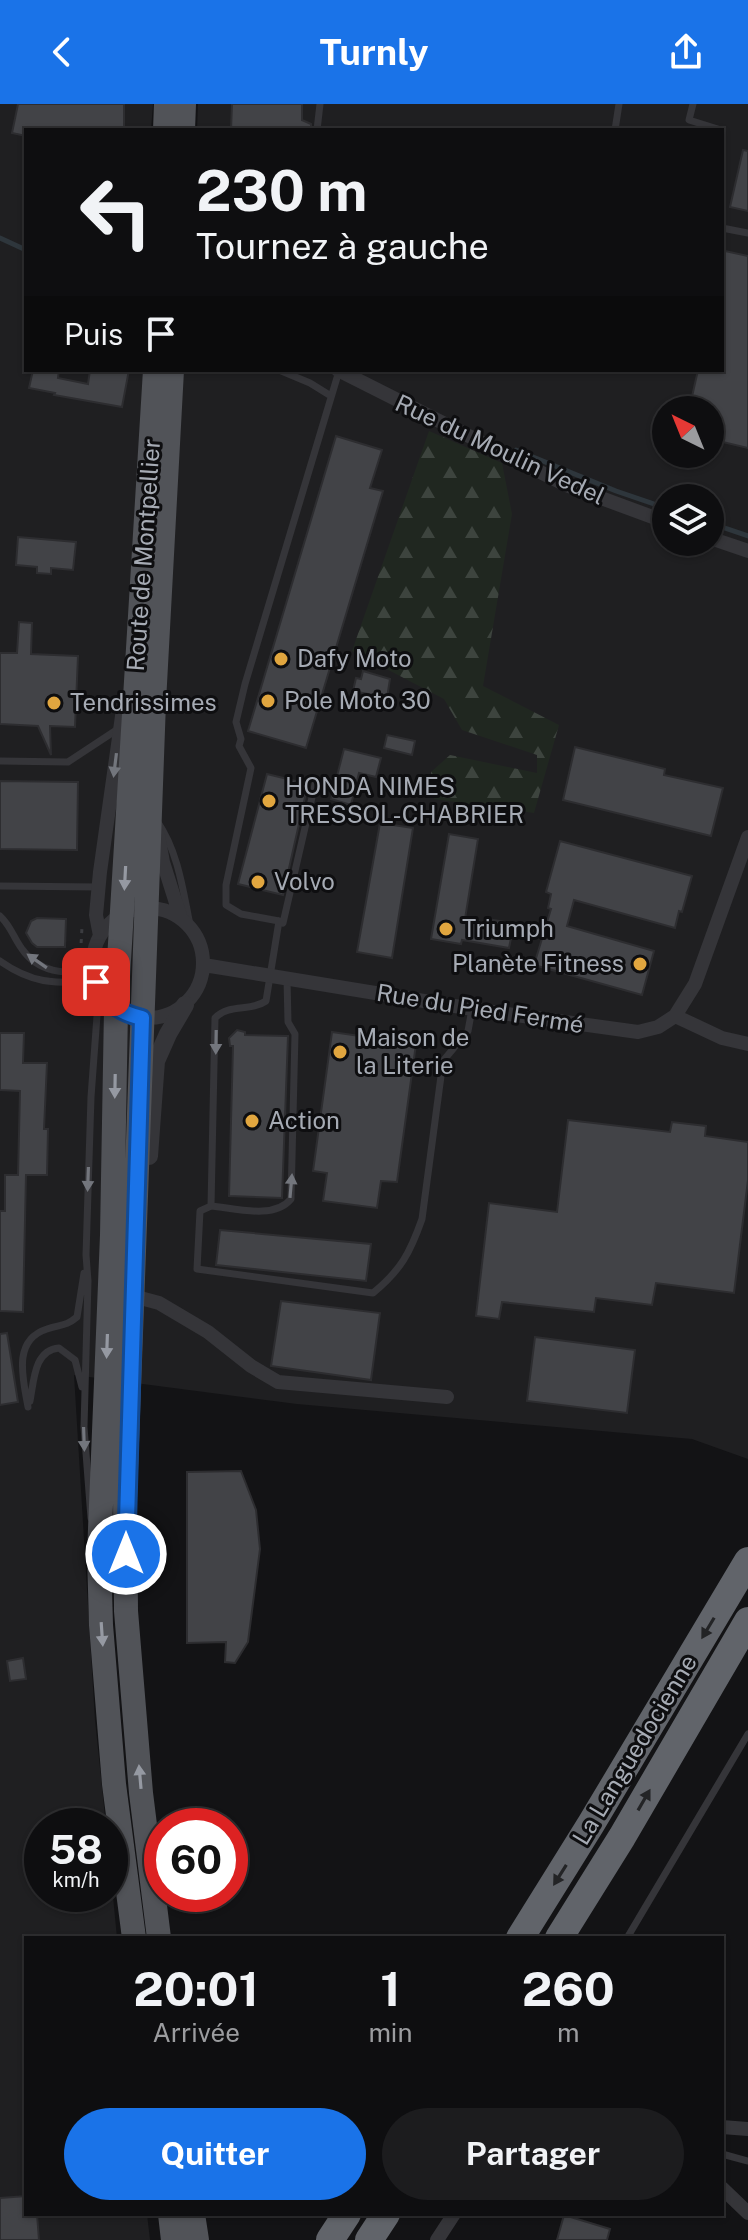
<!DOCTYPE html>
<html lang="fr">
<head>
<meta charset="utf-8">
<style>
	body { margin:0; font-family:"Public Sans",sans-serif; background:#1c1c1e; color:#f1f3f6; height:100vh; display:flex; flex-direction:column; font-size:30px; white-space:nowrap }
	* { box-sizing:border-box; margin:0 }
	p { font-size:26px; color:#9b9c9f }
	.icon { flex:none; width:44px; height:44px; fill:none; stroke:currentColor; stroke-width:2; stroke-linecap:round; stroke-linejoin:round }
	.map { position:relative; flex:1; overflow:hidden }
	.drawer { position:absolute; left:24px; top:1832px; width:700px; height:280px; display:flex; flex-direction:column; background:#0e0e10; border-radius:0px; box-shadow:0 2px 6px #0004,0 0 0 2px #2e2e30 }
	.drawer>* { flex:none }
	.guide { position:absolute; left:24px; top:24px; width:700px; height:244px; border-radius:0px; box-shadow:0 2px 6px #0004,0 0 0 2px #2e2e30; background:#0e0e10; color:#f1f3f6; overflow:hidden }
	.needle { width:52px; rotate:317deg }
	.tools { position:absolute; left:652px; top:292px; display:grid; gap:16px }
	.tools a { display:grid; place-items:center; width:72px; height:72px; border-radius:50%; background:#0e0e10; box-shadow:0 2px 6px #0004,0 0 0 2px #2e2e30; font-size:40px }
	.speed { position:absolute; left:24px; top:1704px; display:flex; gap:16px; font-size:40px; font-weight:700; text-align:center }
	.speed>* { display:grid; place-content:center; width:104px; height:104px; border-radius:50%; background:#0e0e10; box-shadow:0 2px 6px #0004,0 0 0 2px #2e2e30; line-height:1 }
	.speed small { font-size:20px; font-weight:400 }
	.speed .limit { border:12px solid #d22; background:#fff; color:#111 }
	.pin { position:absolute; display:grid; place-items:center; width:68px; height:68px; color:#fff; margin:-34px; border-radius:16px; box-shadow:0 4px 12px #0006 }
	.me { position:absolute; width:88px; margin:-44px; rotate:0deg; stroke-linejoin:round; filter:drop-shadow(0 0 6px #0008) }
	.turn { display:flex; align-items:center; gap:28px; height:168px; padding:0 40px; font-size:36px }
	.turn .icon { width:104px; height:104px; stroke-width:2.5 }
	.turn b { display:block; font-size:56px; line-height:68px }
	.then { display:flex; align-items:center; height:76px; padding:0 40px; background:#0003; gap:16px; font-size:30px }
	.eta { display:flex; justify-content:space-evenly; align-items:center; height:136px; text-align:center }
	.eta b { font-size:48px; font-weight:700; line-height:56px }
	.primary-button { display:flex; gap:16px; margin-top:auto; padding:16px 40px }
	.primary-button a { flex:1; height:92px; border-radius:48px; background:#1a73e8; color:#fff; font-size:32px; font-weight:700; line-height:92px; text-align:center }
	.primary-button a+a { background:#1c1c1e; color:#f1f3f6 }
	header { display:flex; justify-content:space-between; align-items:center; height:104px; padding:0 40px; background:#1a73e8; color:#fff; font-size:36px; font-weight:700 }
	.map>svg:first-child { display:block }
	.built { fill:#1f1f21; fill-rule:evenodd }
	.forest { fill:url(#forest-firs) }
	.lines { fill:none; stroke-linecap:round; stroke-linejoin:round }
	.stream { stroke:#2e363c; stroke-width:5 }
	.building { fill:#424347; stroke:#2d2d30; stroke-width:2 }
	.path { stroke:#3b3c40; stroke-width:3; stroke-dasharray:4 6; stroke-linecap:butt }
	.service { stroke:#353539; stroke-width:7 }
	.minor { stroke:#353539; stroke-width:14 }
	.tertiary { stroke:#353539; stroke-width:18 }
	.primary { stroke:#515358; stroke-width:24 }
	.motorway { stroke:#61646a; stroke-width:28 }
	.oneway { fill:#73767d }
	.oneway2 { fill:#9599a2 }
	.oneway3 { fill:#232426 }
	.route-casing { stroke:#114b97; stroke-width:20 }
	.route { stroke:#1a73e8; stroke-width:14 }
	.poi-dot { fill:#e1a63f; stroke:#0e0e10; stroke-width:3 }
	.labels { text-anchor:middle; stroke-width:6; stroke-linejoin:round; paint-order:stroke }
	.street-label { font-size:24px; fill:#a6abb4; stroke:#0e0e10 }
	.poi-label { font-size:24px; fill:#a6abb4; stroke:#0e0e10; text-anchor:start }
</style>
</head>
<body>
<header><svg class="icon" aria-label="back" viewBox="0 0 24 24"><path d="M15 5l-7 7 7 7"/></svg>Turnly<svg class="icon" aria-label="share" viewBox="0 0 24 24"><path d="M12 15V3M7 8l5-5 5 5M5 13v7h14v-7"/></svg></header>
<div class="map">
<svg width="748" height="2136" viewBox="0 0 748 2136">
	<defs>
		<pattern id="forest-firs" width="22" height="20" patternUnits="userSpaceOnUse" patternTransform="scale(2)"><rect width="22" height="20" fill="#202720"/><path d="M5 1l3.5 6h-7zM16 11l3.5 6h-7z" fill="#3d443e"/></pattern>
	</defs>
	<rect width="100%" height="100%" fill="#131315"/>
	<path class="built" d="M0,0H153L151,26H26V266H722V26H197L198,0H748V1355L692,1335L297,1300L74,1271L95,1616L106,1722H42V1790H110V1762L117,1834H26V2110H147L150,2136H0ZM666,306H710V350H666ZM666,394H710V438H666Z"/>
	<path class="forest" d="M429,327L502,359L512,410L483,582L559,621L534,709L434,695L431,668L450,651L537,669V651L462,626L444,595L352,547Z"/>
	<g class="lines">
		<path class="stream" d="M0,134L26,146
			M516,346L616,387L666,404
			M710,419L748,432"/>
	</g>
	<path class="building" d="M18,0H124V26H26V32L12,29Z
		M232,0H302V16L311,20V26H231Z
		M743,46L748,47V107L730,103Z
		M725,147L748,152V344L710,335V306H689L698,266H722V161Z
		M33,266H59L58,274L88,280L90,266H129L122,303L54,291L55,289L29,284Z
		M336,332L382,346L370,384L383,387L306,644L248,627Z
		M18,433L76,438L73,466L51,464V470L37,469V463L16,461Z
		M19,518L32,519L31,550L78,552L75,623L50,622L51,651L38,622L0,620V549H17Z
		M363,567L390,575L387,594L353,587L356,574L361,575Z
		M387,631L415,637L412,651L384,644Z
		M575,643L665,665L664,671L723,684L711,732L563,696Z
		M344,645L381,654L376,673L359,669L351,701L331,695Z
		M267,670L308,680L283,791L238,780Z
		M0,677L78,678L77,746L0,745Z
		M380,719L413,724L392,854L357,848Z
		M449,730L478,735L465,815L492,820L493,816L506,818L505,828L512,829L509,844L462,836L461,840L431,835Z
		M560,737L692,772L682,808L679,807L675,824L574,796L567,822L654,847L642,891L534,861L551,805L548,804L551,790L546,788Z
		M37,814L66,815L65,843H37L32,839L26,829L31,817Z
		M237,926L245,928V931L288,932L282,1094L229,1092L233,942H230L229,934Z
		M332,928L416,940L397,1078L381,1077L377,1104L323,1097L327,1069L313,1067Z
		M0,929H24L23,959H47L44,1025H48L47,1071H26L23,1208L0,1207V1107H5V1071H18L20,987L0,986Z
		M568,1016L670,1028L672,1018L706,1022L705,1032L748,1038V1076L734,1189L656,1179L652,1201L596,1194L594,1208L502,1198L499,1215L476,1212L489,1099L557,1108Z
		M220,1126L371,1140L366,1177L216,1161Z
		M281,1197L380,1209L371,1276L271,1262Z
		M7,1229L18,1298L0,1301V1230Z
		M535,1233L635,1246L627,1309L527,1297Z
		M241,1367L256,1406L260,1445L248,1538L235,1559L225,1558L226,1538L187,1539V1368Z
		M23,1554L26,1575L10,1577L7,1557Z
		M26,2092V2110H37L39,2136H0V2094Z
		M564,2111L610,2125L607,2136H557Z"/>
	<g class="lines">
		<path class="path" d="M80,859L82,823"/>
		<path class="service" d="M693,0L689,16L721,26
			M317,26L320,0
			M615,26L619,0
			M722,124L748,129
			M279,266L310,279L331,292
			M0,657L68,658L118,625
			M157,717C178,747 183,786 190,821
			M0,782L98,783
			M0,812C11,822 13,833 22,845C39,870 67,869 93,869
			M279,817L283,819L316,676
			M0,857C34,881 56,879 96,878
			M287,875L288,918L295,930L291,1095C274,1116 234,1104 211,1102L215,914C230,899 250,908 266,897L279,817L241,810L226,801V781L251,664L239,642L241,635L236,618L245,580L339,267
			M211,1102L200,1107L197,1165L373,1189C401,1166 410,1149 422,1115L443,957L468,927L472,905
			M30,1297C34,1277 34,1246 59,1244L75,1256L82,1283
			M28,1303C23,1275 12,1236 47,1225C61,1220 65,1223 77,1213L84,1169
			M91,1414L84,1323L88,1177L86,1151L91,993L99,885
			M627,1834L748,1630
			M722,2050L748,2057"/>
		<path class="minor" d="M338,266L566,381L666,418
			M710,434L748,447
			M158,731L163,758L181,815
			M93 859a55 55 0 1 1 110 0a55 55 0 1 1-110 0Z
			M100,832L96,811L100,768L124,598
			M204,861L479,906L638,928L658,923L675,912L722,934L748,940
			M675,912L695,880L748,733
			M133,1192L159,1199L208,1228L251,1262L278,1278L447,1293
			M722,2023L748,2025
			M722,2084L748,2109
			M437,2136L454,2110"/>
		<path class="tertiary" d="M149,1052L156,957L168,930L185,901"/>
		<path class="primary" d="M165,26L166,0
			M183,26L184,0
			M134,1834L114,1680L101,1521L99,1450L112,1131L116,905L155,266
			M159,1834L141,1689L126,1507L125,1394L154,598L172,266
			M170,2110L173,2136
			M193,2110L197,2136"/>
		<path class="motorway" d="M520,1834L591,1720L748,1457
			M559,1834L622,1733L748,1517
			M330,2136L347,2110
			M369,2136L386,2110"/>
	</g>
	<defs><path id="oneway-solid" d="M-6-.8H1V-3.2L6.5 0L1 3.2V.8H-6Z" transform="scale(2)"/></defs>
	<g class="oneway">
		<use href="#oneway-solid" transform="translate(115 661) rotate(97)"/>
		<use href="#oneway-solid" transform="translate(37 857) rotate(-145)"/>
		<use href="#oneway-solid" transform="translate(216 938) rotate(91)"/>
		<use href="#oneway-solid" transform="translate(88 1075) rotate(92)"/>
		<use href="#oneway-solid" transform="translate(291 1082) rotate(-85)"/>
		<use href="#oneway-solid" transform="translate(84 1335) rotate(88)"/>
	</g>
	<g class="oneway2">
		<use href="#oneway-solid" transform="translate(125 774) rotate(93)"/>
		<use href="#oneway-solid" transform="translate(115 982) rotate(91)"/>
		<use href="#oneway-solid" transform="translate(107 1242) rotate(92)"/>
		<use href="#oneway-solid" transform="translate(102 1530) rotate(86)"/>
		<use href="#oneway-solid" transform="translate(140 1673) rotate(-95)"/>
	</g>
	<g class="oneway3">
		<use href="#oneway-solid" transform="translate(708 1524) rotate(121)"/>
		<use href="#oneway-solid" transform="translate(644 1696) rotate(-60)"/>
		<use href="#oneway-solid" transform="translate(560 1771) rotate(122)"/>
	</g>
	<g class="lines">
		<g class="route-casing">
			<path id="route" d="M96,878C106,899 120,909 142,914L126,1450"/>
		</g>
		<use href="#route" class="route"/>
	</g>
	<g class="poi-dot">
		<circle cx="281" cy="555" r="8"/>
		<circle cx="268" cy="597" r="8"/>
		<circle cx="54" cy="599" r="8"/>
		<circle cx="269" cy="697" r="8"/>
		<circle cx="258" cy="778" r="8"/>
		<circle cx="446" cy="825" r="8"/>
		<circle cx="640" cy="860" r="8"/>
		<circle cx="340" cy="948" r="8"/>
		<circle cx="252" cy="1017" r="8"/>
	</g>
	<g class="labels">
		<g class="street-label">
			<text transform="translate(500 346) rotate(25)" y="8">Rue du Moulin Vedel</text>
			<text transform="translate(144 451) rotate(-86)" y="8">Route de Montpellier</text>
			<text transform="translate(480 905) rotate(9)" y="8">Rue du Pied Fermé</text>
			<text transform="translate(635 1646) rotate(-59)" y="8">La Languedocienne</text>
		</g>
		<g class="poi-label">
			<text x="297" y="563">Dafy Moto</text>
			<text x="284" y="605">Pole Moto 30</text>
			<text x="70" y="607">Tendrissimes</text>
			<text x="285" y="691">HONDA NIMES<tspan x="285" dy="28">TRESSOL-CHABRIER</tspan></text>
			<text x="274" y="786">Volvo</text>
			<text x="462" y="833">Triumph</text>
			<text x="624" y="868" text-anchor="end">Planète Fitness</text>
			<text x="356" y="942">Maison de<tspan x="356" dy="28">la Literie</tspan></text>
			<text x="268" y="1025">Action</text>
		</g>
	</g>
</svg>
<div class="tools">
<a><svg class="needle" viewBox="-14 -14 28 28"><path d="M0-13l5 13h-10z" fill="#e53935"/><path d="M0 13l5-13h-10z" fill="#9b9c9f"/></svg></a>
<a><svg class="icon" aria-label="layers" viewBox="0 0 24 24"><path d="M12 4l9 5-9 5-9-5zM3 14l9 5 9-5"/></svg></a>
</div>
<div class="speed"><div>58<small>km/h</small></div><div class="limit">60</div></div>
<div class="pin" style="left:96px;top:878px;background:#d93025"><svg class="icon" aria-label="arrive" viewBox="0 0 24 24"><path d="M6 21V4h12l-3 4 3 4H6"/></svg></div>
<svg class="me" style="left:126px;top:1450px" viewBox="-20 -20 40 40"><circle r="17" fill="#1a73e8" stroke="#fff" stroke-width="3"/><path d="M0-11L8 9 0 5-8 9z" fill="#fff"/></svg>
<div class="guide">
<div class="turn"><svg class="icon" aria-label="left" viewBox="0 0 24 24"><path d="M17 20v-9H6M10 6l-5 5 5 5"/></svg><div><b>230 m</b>Tournez à gauche</div></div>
<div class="then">Puis<svg class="icon" aria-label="arrive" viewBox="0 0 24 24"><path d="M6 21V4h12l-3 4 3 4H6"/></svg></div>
</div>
<section class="drawer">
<div class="eta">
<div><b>20:01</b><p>Arrivée</p></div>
<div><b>1</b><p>min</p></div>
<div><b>260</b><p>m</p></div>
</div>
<div class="primary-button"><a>Quitter</a><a>Partager</a></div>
</section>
</div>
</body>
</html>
